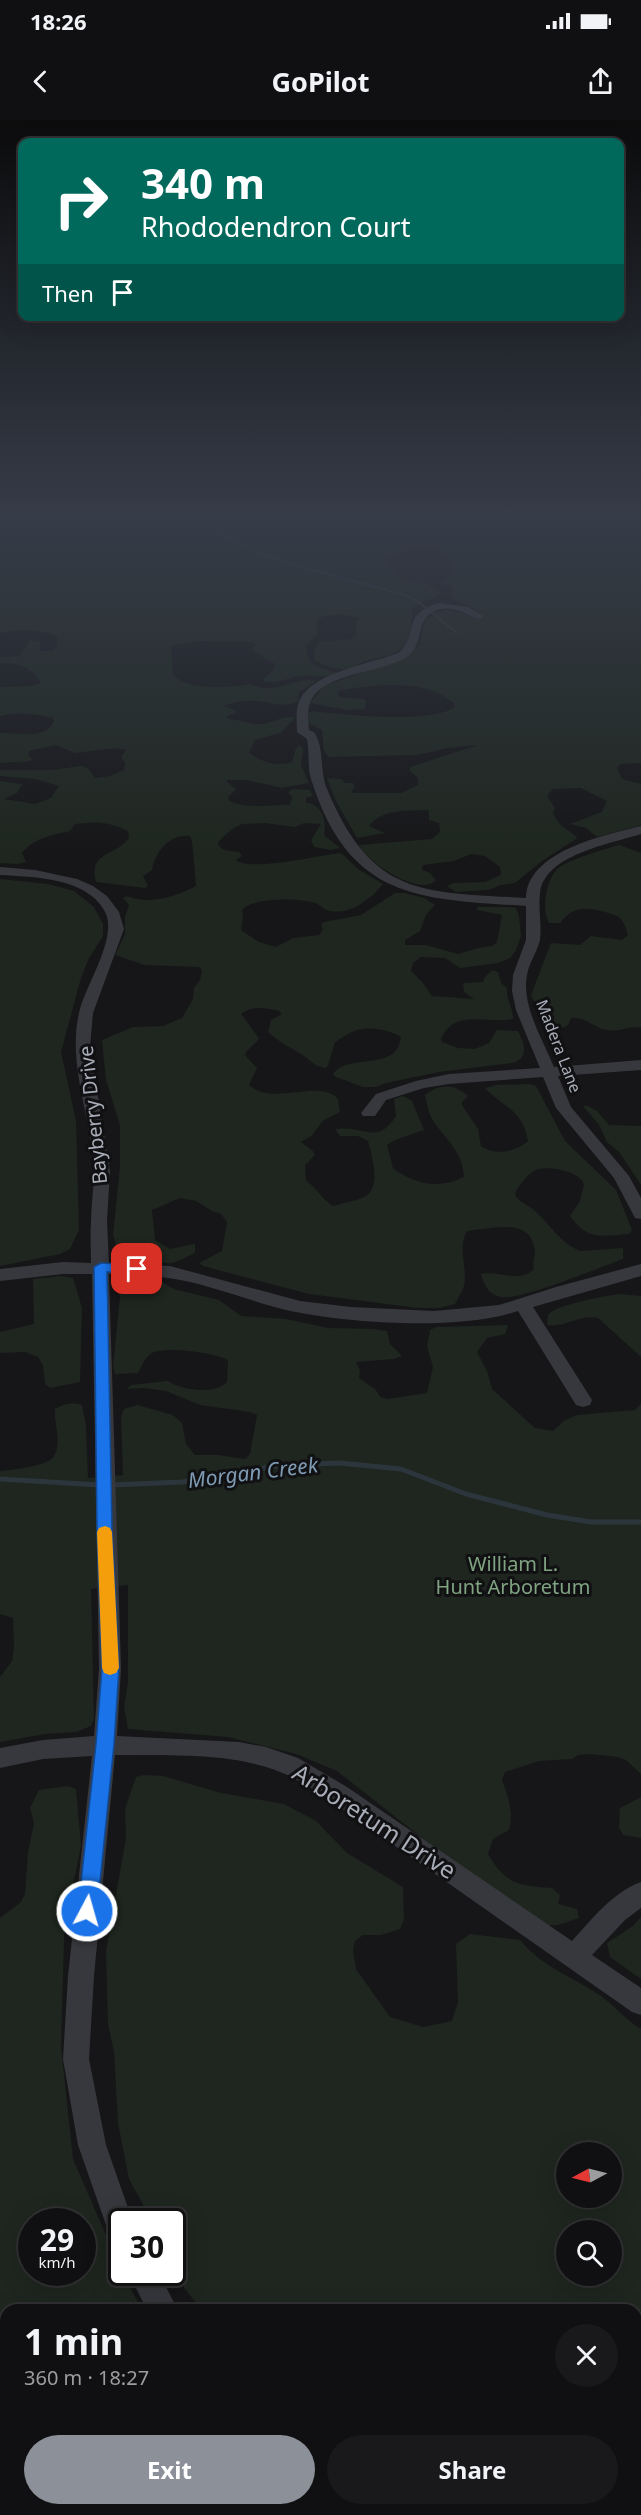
<!DOCTYPE html>
<html lang="en">
<head>
<meta charset="utf-8">
<style>
	body { margin:0; font-family:"Noto Sans",sans-serif; background:#19191b; color:#f1f3f6; height:100vh; display:flex; flex-direction:column; font-size:22px; white-space:nowrap }
	* { box-sizing:border-box; margin:0 }
	p { font-size:20px; color:#9c9d9f }
	.icon { flex:none; width:33px; height:33px; fill:none; stroke:currentColor; stroke-width:2; stroke-linecap:round; stroke-linejoin:round }
	.map { position:relative; flex:1; overflow:hidden }
	.panel { position:absolute; left:0px; top:2184px; width:642px; height:212px; display:flex; flex-direction:column; background:#101012; border-radius:18px 18px 0 0; box-shadow:0 6px 24px #0002,0 0 0 2px #303032 }
	.panel>* { flex:none }
	.guide { position:absolute; left:18px; top:18px; width:606px; height:183px; border-radius:12px; box-shadow:0 6px 24px #0002,0 0 0 2px #303032; background:#00695c; color:#fff; overflow:hidden }
	.needle { width:39px; rotate:263deg }
	.controls { position:absolute; left:556px; top:2022px; display:grid; gap:12px }
	.controls a { display:grid; place-items:center; width:66px; height:66px; border-radius:50%; background:#101012; box-shadow:0 6px 24px #0002,0 0 0 2px #303032; font-size:30px }
	.speed { position:absolute; left:18px; top:2088px; display:flex; gap:12px; font-size:30px; font-weight:700; text-align:center }
	.speed>* { display:grid; place-content:center; width:78px; height:78px; border-radius:50%; background:#101012; box-shadow:0 6px 24px #0002,0 0 0 2px #303032; line-height:1 }
	.speed small { font-size:15px; font-weight:400 }
	.speed .limit { border:3px solid #111; border-radius:9px; background:#fff; color:#111 }
	.pin { position:absolute; display:grid; place-items:center; width:51px; height:51px; color:#fff; margin:-26px; border-radius:12px; box-shadow:0 3px 9px #0006 }
	.me { position:absolute; width:66px; margin:-33px; rotate:6deg; stroke-linejoin:round; filter:drop-shadow(0 0 4px #0008) }
	.turn { display:flex; align-items:center; gap:21px; height:126px; padding:0 24px; font-size:27px }
	.turn .icon { width:78px; height:78px; stroke-width:2.5 }
	.turn b { display:block; font-size:42px; line-height:51px }
	.then { display:flex; align-items:center; height:57px; padding:0 24px; background:#0003; gap:12px; font-size:22px }
	.round { display:grid; place-items:center; flex:none; width:63px; height:63px; border-radius:32px; background:#19191b }
	.overview { display:flex; align-items:center; justify-content:space-between; height:102px; padding:0 24px }
	h1 { font-size:36px; font-weight:700; line-height:45px }
	.button { display:flex; gap:12px; margin-top:auto; padding:12px 24px }
	.button a { flex:1; height:69px; border-radius:36px; background:#8c9099; color:#fff; font-size:24px; font-weight:700; line-height:69px; text-align:center }
	.button a+a { background:#19191b; color:#f1f3f6 }
	.status { display:flex; justify-content:space-between; align-items:center; height:42px; padding:0 30px; background:#101012; direction:ltr }
	.status svg { height:16px; fill:currentColor }
	header { display:flex; justify-content:space-between; align-items:center; height:78px; padding:0 24px; background:#101012; font-size:27px; font-weight:700 }
	.map>svg:first-child { display:block }
	.green { fill:#1e261f; fill-rule:evenodd }
	.lines { fill:none; stroke-linecap:round; stroke-linejoin:round }
	.stream-far1 { stroke:#2c353c; stroke-width:2 }
	.stream { stroke:#2c353c; stroke-width:5 }
	.minor { fill:#37383d; fill-rule:evenodd }
	.route { fill:#1a73e8; stroke:#114b97; stroke-width:1.5 }
	.slow { fill:#f59e0b }
	.labels { text-anchor:middle; stroke-width:6; stroke-linejoin:round; paint-order:stroke }
	.far-street-label { font-size:16px; fill:#a8adb8; stroke:#111113 }
	.street-label { font-size:20px; fill:#a8adb8; stroke:#111113 }
	.park-label { font-size:20px; fill:#7fa381; stroke:#111113 }
	.water-label { font-size:21px; font-style:italic; fill:#7f9bb3; stroke:#111113 }
	.near-street-label { font-size:24px; fill:#a8adb8; stroke:#111113 }
</style>
</head>
<body>
<div class="status"><b>18:26</b><svg viewBox="0 0 49 12"><path d="M0 12V9h3v3zM5 12V6h3v6zM10 12V3h3v9zM15 12V0h3v12zM26 1h20v11H26zM47 4h2v5h-2z"/></svg></div>
<header><svg class="icon" aria-label="back" viewBox="0 0 24 24"><path d="M15 5l-7 7 7 7"/></svg>GoPilot<svg class="icon" aria-label="share" viewBox="0 0 24 24"><path d="M12 15V3M7 8l5-5 5 5M5 13v7h14v-7"/></svg></header>
<div class="map">
<svg width="641" height="2395" viewBox="0 0 641 2395">
	<rect width="100%" height="100%" fill="#161618"/>
	<path class="green" d="M0,400H641V643L620,644L617,648L622,659L641,664V705L597,717L586,708L570,704L602,692L607,681L581,668L553,669L547,676L555,688L553,693C560,708 565,707 577,717L576,719L542,741L515,763L501,765L488,770L456,772L447,766L453,763L485,762L501,755L500,747L485,736L471,734L454,741L423,745L422,750L430,753L436,760C420,778 367,742 359,725L432,719L440,712L439,703L429,700V691L425,690C405,691 382,689 369,706L385,713L357,718L336,681L327,658L341,659L345,663H353L355,667L351,671L353,673H401L418,665V658L409,650L410,647L478,625L448,628L417,635L329,637L324,631L322,610L307,602L308,593L314,591C343,595 431,604 455,587L454,583C424,558 375,564 338,571L339,577L364,579L366,581L365,589L347,590L310,583L324,566L409,535L419,525L425,501C430,498 436,492 442,491C457,487 471,500 484,496L471,487L452,479L451,465L438,462L451,456C450,452 453,447 451,443C442,418 404,430 387,437C388,464 427,458 442,473L412,488C414,495 411,500 411,506C408,536 391,534 368,540C362,541 357,546 351,548C340,551 325,546 315,541C312,532 315,529 318,522L352,519L356,516V502L361,498C349,495 328,492 317,500V515L306,526C306,547 322,549 339,553C324,559 315,554 300,556C288,558 278,563 265,562L263,559L273,551L275,544L252,530L256,524L252,522L199,521L171,526L173,555C189,571 231,568 251,564C274,577 294,556 316,561L299,572L298,581C286,589 270,582 256,581C245,580 234,582 224,586L235,590L236,593L226,597L228,599C240,599 250,605 262,604C273,603 285,594 295,598L280,613L255,620L249,633C262,642 277,647 292,642L296,628L300,625L303,629L301,645L309,663L282,668L247,660H227V662L236,669L228,677L229,681C251,690 268,684 290,685L292,677L288,672L293,669L310,670L313,676L306,678V683C322,684 327,701 324,715L340,728L331,730L314,727L311,720L321,704L304,703L295,707L265,703L242,704L232,709L218,722L219,726L224,730L239,732L242,736L236,740C252,752 319,735 341,733L358,749L383,764C371,779 349,797 327,790C323,789 320,784 315,783C299,778 254,777 242,790L243,798L241,810L259,822L276,827L293,818L319,815L323,810L321,804L324,802L361,795L395,773H405L424,778L435,785L426,795L420,811L405,820V825H426L458,834L478,828L492,826L497,822L502,795L477,790V787H510L516,788L519,796L521,816L516,830L510,838L498,843L460,848L445,838L421,837L413,843L411,851L422,862L432,876L474,879L464,872L463,863L483,862L485,857L492,850L498,852L501,863L507,868C506,880 513,887 513,899C489,905 455,887 441,919L442,922L458,928L475,929L489,923L497,910L518,911C524,923 530,937 513,943L439,952L386,963L376,967H363L336,957L333,954C349,932 397,953 401,917C391,910 370,906 357,910C350,912 342,918 335,922L328,945L326,948C313,947 310,939 301,934C288,926 279,922 268,912L271,900L282,894L279,891C267,888 252,885 241,894L259,918C256,925 247,928 245,935L257,948L249,965C273,987 319,958 338,979L340,992L324,1000L311,1016L301,1022L313,1031L315,1035L305,1045L306,1060C317,1069 322,1079 333,1086C343,1083 357,1081 366,1076C382,1065 371,1035 368,1021L358,1016H340L335,1009C365,1005 377,1026 396,996L394,979L403,976L412,981L424,1010L395,1020L387,1025L393,1048C415,1065 440,1069 464,1057C462,1029 446,1021 432,999C428,992 427,983 425,975C440,963 455,964 468,976L462,982V985L478,1009L481,1026C494,1036 516,1032 528,1021C522,989 505,989 485,968L496,965L530,964L536,966L565,1021L616,1070L632,1110L629,1114C601,1116 588,1121 570,1096L580,1081L584,1065C581,1051 545,1044 534,1051C525,1057 520,1065 515,1073L516,1077C521,1083 529,1085 535,1091C551,1105 559,1122 580,1131L623,1128V1139C601,1147 519,1181 501,1177C489,1175 484,1165 481,1154C499,1150 518,1164 534,1149C532,1142 535,1138 535,1131C531,1098 497,1108 473,1110L467,1111C457,1127 468,1149 464,1166C462,1172 458,1178 455,1184L440,1188H418L309,1174L203,1146L199,1143L222,1131L227,1102L221,1094L212,1091L196,1081L180,1078L152,1090L155,1120L170,1129L195,1124V1133C188,1136 180,1141 172,1143C164,1145 131,1134 119,1133L113,1115L120,1047V1005L106,960L102,920L133,907L163,906L182,898L193,879L194,868L200,860L202,850L199,847L144,845L115,835L125,814V797L129,785L123,778L127,776C149,785 175,777 196,766L192,721L190,716C170,713 155,732 152,750L143,756L148,766L145,768L96,762C88,731 115,737 129,718L128,711C111,702 93,701 75,704L70,711C52,715 34,718 22,733L26,742L17,744L0,743V661L22,664L17,673L4,679L35,684L51,678L59,666L35,659L0,656V650H51L81,646L88,648L95,658L110,656L124,650L125,643L121,637L126,630L116,628L75,633L56,625L29,631L28,635L32,639L30,641L0,643V613C18,612 45,621 54,601L53,598C35,594 18,591 0,596V567L31,566L41,563C30,546 20,543 0,543V538L20,536L30,520L40,522V531H54L57,525V517C44,509 15,510 0,513Z
		M619,725L641,733V907C629,906 619,912 607,910C593,908 586,896 571,898L568,905L560,909L558,915H552L531,875L551,823L580,825L591,816L622,820L628,815C626,809 624,802 620,798C614,794 608,793 602,791C582,787 573,787 560,803H549C541,790 546,761 557,749C567,740 605,729 619,725Z
		M0,759L48,764L74,771L94,787L103,804V816L89,838L81,858L61,932L76,1001L79,1110L70,1129L60,1134L0,1146Z
		M588,986L597,991L609,1005L641,1006V1065L620,1033L607,1022L599,1005L583,986Z
		M61,1156L73,1158L82,1188L80,1262L50,1268L45,1264L43,1246L38,1237L25,1232L0,1233V1212L34,1204L33,1159Z
		M140,1159L162,1162L174,1169L219,1180L241,1196L286,1199L328,1208L373,1209L387,1211L390,1224L402,1236L394,1239L356,1242L360,1250L359,1258L376,1270L380,1277L387,1279L427,1273L433,1247L427,1226L430,1210L436,1207L508,1205L505,1214L487,1218L477,1232L487,1251L492,1269L535,1308L553,1311L565,1300L577,1295L635,1290L641,1284V1654L626,1640L618,1637L590,1634L578,1635L572,1639L539,1641L505,1652L502,1660C508,1675 514,1693 509,1710L493,1719L488,1734C506,1765 520,1766 552,1768L560,1775L558,1784L577,1789L579,1798L558,1805H547L431,1725L337,1651L296,1634L228,1617L128,1609L124,1587L128,1562V1465L91,1469L94,1599L91,1606L76,1612L45,1614L0,1622V1557L12,1541L14,1527L13,1498L0,1494V1351C11,1350 49,1346 54,1336C62,1323 54,1303 55,1289C63,1284 73,1282 82,1285L86,1305L88,1358L123,1355L121,1297L124,1289L137,1285L173,1295L182,1303L186,1324L195,1335H218L245,1339L250,1334L257,1295L250,1292L200,1285L166,1271L144,1268L127,1269L131,1265L168,1261C180,1270 216,1275 227,1262L228,1240C215,1233 165,1226 152,1233C145,1237 142,1246 138,1253L115,1254L113,1246L120,1177L115,1164Z
		M621,1174L641,1176V1237L598,1198C580,1194 565,1208 547,1205C547,1204 548,1196 548,1195C553,1185 609,1175 621,1174Z
		M144,1655L163,1656L221,1673L284,1684L316,1701L347,1733L403,1767L404,1800L400,1809L381,1815H363L355,1821L353,1830L356,1849L390,1897L423,1907L452,1901L458,1882L456,1824L470,1814L520,1820C542,1847 573,1857 601,1876C615,1886 626,1900 641,1909V2395H452L443,2390H636V2190H202L184,2168L182,2155L173,2138L172,2102L152,2101L129,2059L118,2003L114,1932L108,1904L106,1831L126,1718L125,1689L136,1657ZM567,2032H612V2078H567ZM567,2110H612V2156H567Z
		M68,1666L76,1669L81,1726L74,1761L65,1785L61,1927L73,2039L122,2152L142,2190H6V2352L0,2356V1798L21,1782L25,1774L28,1732L34,1703L30,1688L39,1670ZM32,2102H82V2152H32Z
		M641,1677V1718L623,1715L619,1707L620,1688Z
		M641,1797V1859L610,1837L607,1823L633,1806Z
		M176,2390H346L353,2395H173Z"/>
	<g class="lines">
		<path class="stream-far1" d="M212,400L225,417L244,427L308,449L402,474L417,481L456,512"/>
		<path class="stream" d="M0,1359L99,1365
			M111,1365L182,1362L282,1345L340,1343L401,1349L466,1374L547,1395L591,1402H641"/>
		<path class="minor" d="M439,483L468,487L484,496L479,499C465,494 451,484 435,491C414,500 425,524 408,536C385,553 321,552 310,583C307,591 308,601 309,610L314,612C325,629 319,650 327,669C372,777 422,772 526,778C527,731 605,715 641,706V714C610,724 543,735 540,774C538,789 542,805 540,820C537,832 529,843 527,855C521,885 543,920 554,947L641,940V950L558,956L571,987L629,1056L641,1078V1099L635,1098L614,1058L556,988L543,957L449,964L424,968L386,980L375,996H363L361,993L376,974L416,961L449,954L540,948L516,890L512,871L513,855L526,820V786C417,779 349,779 311,659C307,646 310,632 307,619L297,612C297,602 295,589 300,579C315,551 373,544 400,532C419,513 401,494 439,483Z
			M0,747L35,750L77,759L93,766L107,776L119,792L124,809L93,893L90,927L110,1051L107,1101L109,1143L170,1146L300,1181L351,1187L434,1191L499,1185L556,1167L641,1144V1156L533,1187L592,1280L590,1285L583,1287L576,1285L518,1191C462,1210 359,1204 301,1193C256,1185 213,1164 168,1158C149,1155 129,1155 109,1154L121,1548L117,1616L239,1622L266,1627L298,1638L347,1667L572,1821C592,1799 613,1772 641,1762V1788L625,1800L592,1835L641,1868V1895L632,1892L331,1681C313,1669 295,1657 275,1650C226,1632 167,1636 115,1635L94,1856L89,1939L106,2025L133,2102H122V2126L112,2122L78,2025L63,1939L68,1856L92,1636L43,1639L0,1648V1628L43,1620L94,1616L99,1548L92,1154H63L0,1161V1149L63,1142L91,1143C91,1129 90,1115 91,1102C91,1085 94,1068 94,1051C92,999 67,945 79,893C85,865 120,816 104,790C85,757 33,757 0,755Z
			M128,2152H158L178,2190H147Z
			M365,2390H403L405,2395H367Z"/>
	</g>
	<linearGradient id="sky" x2="0" y2="1"><stop stop-color="#0c0c0d"/><stop offset="0.54" stop-color="#363c48"/><stop offset="1" stop-color="#363c48" stop-opacity="0"/></linearGradient>
	<rect width="641" height="735" fill="url(#sky)"/>
	<path class="route" d="M101,1143L137,1145L144,1149L137,1153L107,1152L112,1410L119,1548L114,1624L97,1791L94,1797L87,1800L80,1797L78,1791L96,1624L102,1548L97,1410L94,1147Z"/>
	<path class="slow" d="M105,1406L110,1408L112,1412L119,1548L116,1553L110,1555L104,1553L102,1548L97,1412L99,1408Z"/>
	<g class="labels">
		<g class="far-street-label">
			<text transform="translate(559 926) rotate(69)" y="6">Madera Lane</text>
		</g>
		<g class="street-label">
			<text transform="translate(93 995) rotate(-96)" y="7">Bayberry Drive</text>
		</g>
		<g class="park-label">
			<text x="513" y="1451">William L.<tspan x="513" dy="23">Hunt Arboretum</tspan></text>
		</g>
		<g class="water-label">
			<text transform="translate(253 1353) rotate(-7)" y="7">Morgan Creek</text>
		</g>
		<g class="near-street-label">
			<text transform="translate(374 1702) rotate(33)" y="8">Arboretum Drive</text>
		</g>
	</g>
</svg>
<div class="controls">
<a><svg class="needle" viewBox="-14 -14 28 28"><path d="M0-13l5 13h-10z" fill="#e53935"/><path d="M0 13l5-13h-10z" fill="#9c9d9f"/></svg></a>
<a><svg class="icon" aria-label="search" viewBox="0 0 24 24"><circle cx="10" cy="10" r="6"/><path d="M15 15l6 6"/></svg></a>
</div>
<div class="speed"><div>29<small>km/h</small></div><div class="limit">30</div></div>
<div class="pin" style="left:137px;top:1149px;background:#d93025"><svg class="icon" aria-label="arrive" viewBox="0 0 24 24"><path d="M6 21V4h12l-3 4 3 4H6"/></svg></div>
<svg class="me" style="left:87px;top:1791px" viewBox="-20 -20 40 40"><circle r="17" fill="#1a73e8" stroke="#fff" stroke-width="3"/><path d="M0-11L8 9 0 5-8 9z" fill="#fff"/></svg>
<div class="guide">
<div class="turn"><svg class="icon" aria-label="right" viewBox="0 0 24 24"><path d="M7 20v-9h11M14 6l5 5-5 5"/></svg><div><b>340 m</b>Rhododendron Court</div></div>
<div class="then">Then<svg class="icon" aria-label="arrive" viewBox="0 0 24 24"><path d="M6 21V4h12l-3 4 3 4H6"/></svg></div>
</div>
<section class="panel">
<div class="overview"><div><h1>1 min</h1><p>360 m · 18:27</p></div><a class="round"><svg class="icon" aria-label="close" viewBox="0 0 24 24"><path d="M6 6l12 12M18 6L6 18"/></svg></a></div>
<div class="button"><a>Exit</a><a>Share</a></div>
</section>
</div>
</body>
</html>
